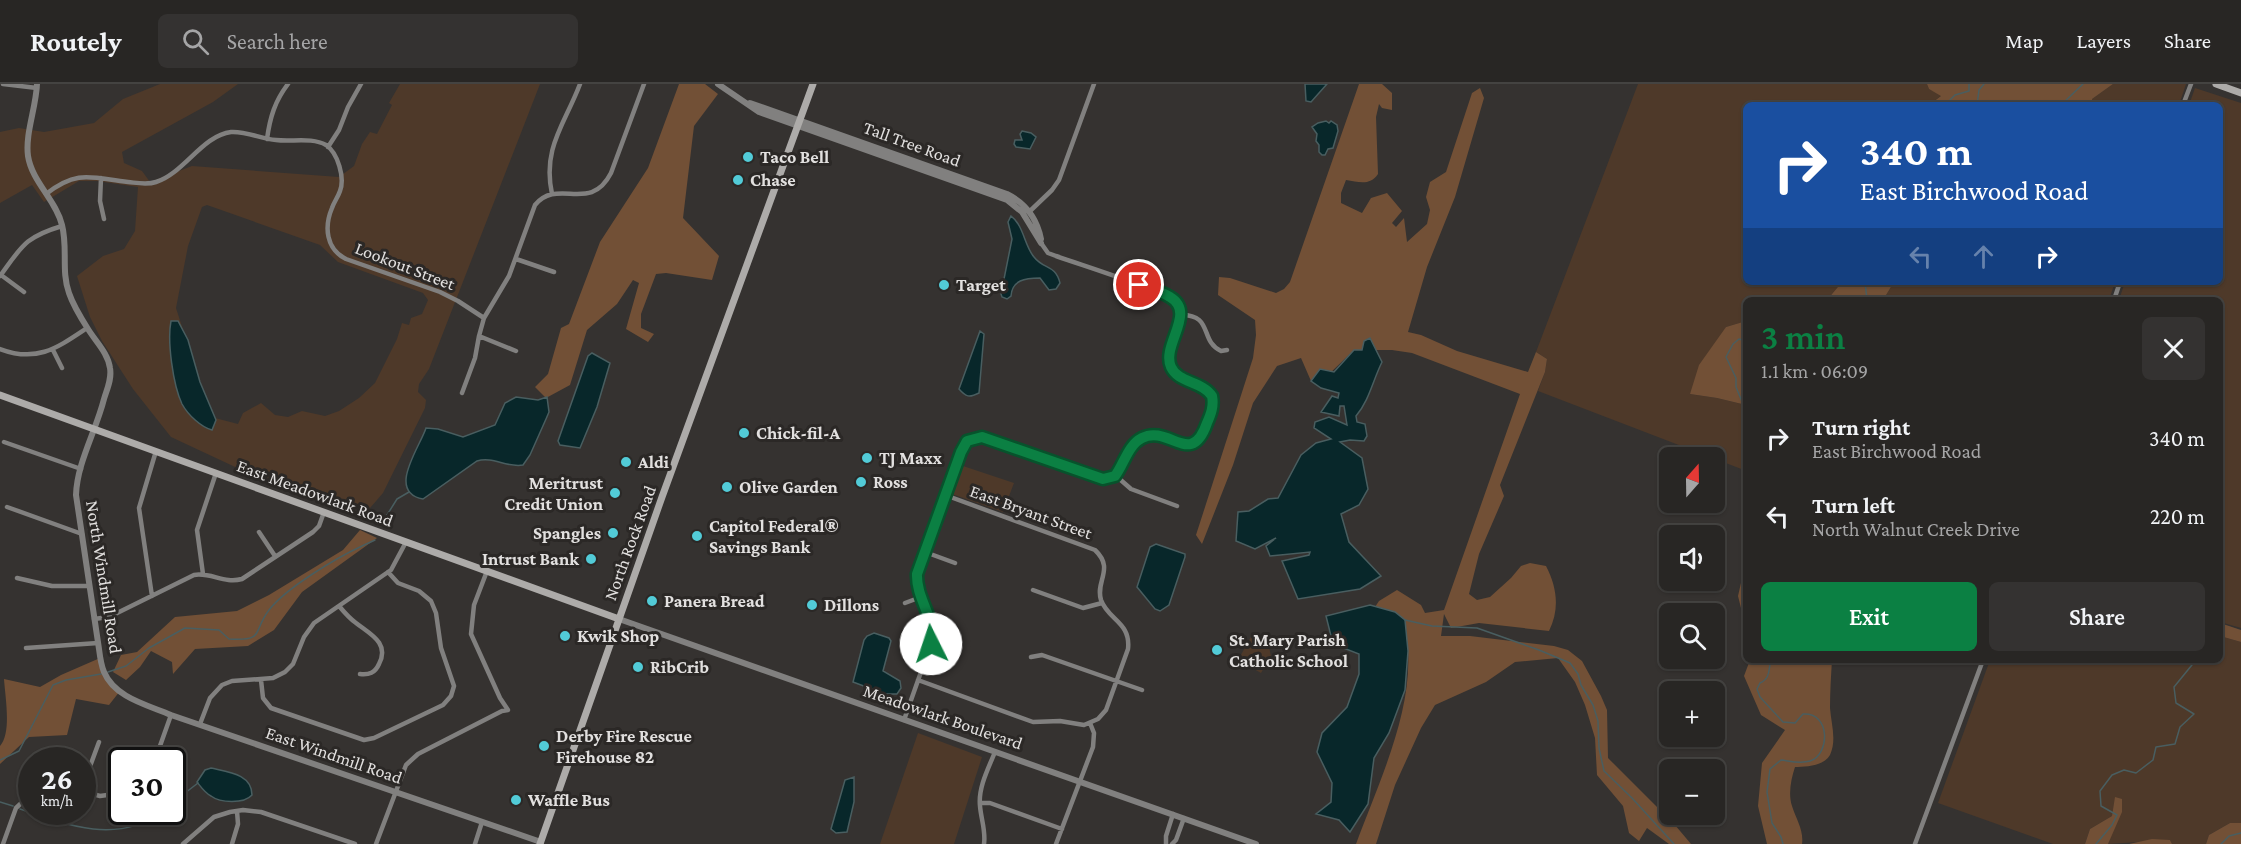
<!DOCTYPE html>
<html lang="en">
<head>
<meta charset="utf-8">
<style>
	body { margin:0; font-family:"Crimson Pro",serif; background:#343231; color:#f1f3f6; height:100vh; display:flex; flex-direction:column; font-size:22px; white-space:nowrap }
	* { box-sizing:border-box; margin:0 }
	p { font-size:20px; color:#a5a5a6 }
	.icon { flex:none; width:33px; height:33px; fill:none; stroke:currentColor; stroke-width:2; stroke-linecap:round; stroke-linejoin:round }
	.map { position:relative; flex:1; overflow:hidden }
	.sheet { position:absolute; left:1743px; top:213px; width:480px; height:366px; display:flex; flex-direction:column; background:#282624; border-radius:9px; box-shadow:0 2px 4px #0004,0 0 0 2px #444341 }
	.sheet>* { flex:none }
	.banner { position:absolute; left:1743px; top:18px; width:480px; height:183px; border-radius:9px; box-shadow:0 2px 4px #0004,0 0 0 2px #444341; background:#1a4fa0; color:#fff; overflow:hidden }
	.needle { width:39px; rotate:20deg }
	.tools { position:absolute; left:1659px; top:363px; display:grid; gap:12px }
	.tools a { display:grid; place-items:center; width:66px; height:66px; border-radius:9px; background:#282624; box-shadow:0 2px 4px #0004,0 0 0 2px #444341; font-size:30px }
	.speed { position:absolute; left:18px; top:663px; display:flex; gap:12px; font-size:30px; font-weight:700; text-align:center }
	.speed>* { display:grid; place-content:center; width:78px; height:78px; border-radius:50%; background:#282624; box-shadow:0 2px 4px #0004,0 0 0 2px #444341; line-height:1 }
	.speed small { font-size:15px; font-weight:400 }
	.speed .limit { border:3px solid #111; border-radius:9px; background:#fff; color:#111 }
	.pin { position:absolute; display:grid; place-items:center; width:51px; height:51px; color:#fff; margin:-26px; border:3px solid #fff; border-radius:50%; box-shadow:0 2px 6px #0007 }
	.me { position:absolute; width:66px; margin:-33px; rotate:356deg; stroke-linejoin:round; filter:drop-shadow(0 0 4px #0008) }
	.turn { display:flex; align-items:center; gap:21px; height:126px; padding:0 18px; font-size:27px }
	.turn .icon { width:78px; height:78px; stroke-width:2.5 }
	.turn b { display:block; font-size:42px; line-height:51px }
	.lanes { display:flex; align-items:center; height:57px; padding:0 18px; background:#0003; justify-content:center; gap:30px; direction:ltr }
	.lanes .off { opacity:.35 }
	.round { display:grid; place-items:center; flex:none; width:63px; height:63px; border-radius:9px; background:#343231 }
	.overview { display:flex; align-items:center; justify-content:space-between; height:102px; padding:0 18px }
	h1 { font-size:36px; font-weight:600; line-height:45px; color:#0b8043 }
	.cta { display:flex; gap:12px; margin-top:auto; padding:12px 18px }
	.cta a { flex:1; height:69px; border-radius:9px; background:#0b8043; color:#fff; font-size:24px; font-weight:600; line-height:69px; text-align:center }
	.cta a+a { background:#343231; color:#f1f3f6 }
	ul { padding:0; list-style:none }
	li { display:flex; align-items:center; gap:18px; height:78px; padding:0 18px }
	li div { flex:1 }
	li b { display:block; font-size:22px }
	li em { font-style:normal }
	header { display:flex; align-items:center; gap:36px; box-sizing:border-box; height:84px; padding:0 30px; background:#282624; border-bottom:2px solid #444341 }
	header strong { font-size:28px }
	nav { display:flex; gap:33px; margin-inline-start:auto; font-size:21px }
	.search { width:420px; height:54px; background:#343231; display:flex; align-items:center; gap:15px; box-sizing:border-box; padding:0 21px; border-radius:9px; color:#a5a5a6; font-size:22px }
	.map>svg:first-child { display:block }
	.green { fill:#4e3929; fill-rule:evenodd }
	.forest { fill:#725036 }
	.water { fill:#08272a; stroke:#495e60; stroke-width:1.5 }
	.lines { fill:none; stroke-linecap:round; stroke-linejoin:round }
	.stream { stroke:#495e60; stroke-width:1.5 }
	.minor { stroke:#81807f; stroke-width:4.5 }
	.tertiary { stroke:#81807f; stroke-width:6 }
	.secondary { stroke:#adaba9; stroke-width:7 }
	.route-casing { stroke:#07532c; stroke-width:15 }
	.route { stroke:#0b8043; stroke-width:10 }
	.poi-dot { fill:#52cbd7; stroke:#2b2826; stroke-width:2 }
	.labels { text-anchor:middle; stroke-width:6; stroke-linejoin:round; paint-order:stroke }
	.street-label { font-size:18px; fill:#e2e0df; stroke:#2b2826 }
	.poi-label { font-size:18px; font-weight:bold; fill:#e2e0df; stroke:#2b2826; text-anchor:start }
</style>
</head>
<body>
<header>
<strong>Routely</strong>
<div class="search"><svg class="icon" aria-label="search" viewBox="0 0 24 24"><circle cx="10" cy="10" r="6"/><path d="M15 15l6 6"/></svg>Search here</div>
<nav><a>Map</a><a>Layers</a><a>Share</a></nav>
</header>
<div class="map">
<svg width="2241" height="760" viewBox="0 0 2241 760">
	<rect width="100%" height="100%" fill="#353230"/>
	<path class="green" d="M160,0H238L213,18L122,68L124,79L142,87L150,98L192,82L339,93L354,82L362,60L370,48L377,50L392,21L389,19L400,0H540L429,285L419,300L418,308L426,316L425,324L383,409L370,424L248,389L171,353L133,305L102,257L90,233L77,192L103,172L124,165L135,147L138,103L97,97H79L44,118L32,101L0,119V48L19,44L44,48L94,39L123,15ZM207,121L320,161L338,178L423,209L428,216L422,230L411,234L409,241L402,239L397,255L375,299L359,314L339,327L325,332L302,327L288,333L275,331L261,319L243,329L238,340L215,334L204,311L176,224L188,162L202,123Z
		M1638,0H1927L1929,5L1942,11L1929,21H1746V198H1842L1827,216H1746V237L1726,243L1690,310L1717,314L1746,321V373L1743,375L1744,386L1538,307L1545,288L1547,275L1536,268Z
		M2113,0H2186L2179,21H2093L2092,15Z
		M2195,4L2241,19V544L2220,538V216H2119L2125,198H2220V21H2189Z
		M1894,198H2115L2109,216H1883Z
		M960,381L1014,399L1003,428L952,410L950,407Z
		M2220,552L2241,558V739H2230L2209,751L2206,760H2172L2170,756L2108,760L2115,714L2112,732L2090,745L2085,760H2053L1938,719L1990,576H2220Z
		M1251,553L1269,563L1271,572L1261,589L1238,576Z
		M918,649L982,673L954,760H880Z"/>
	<path class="forest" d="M679,0H705L718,10L694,42L683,134L719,172L712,196L666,189L656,190L641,230V244L654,250L648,258L626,245L639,199L633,196L617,220L587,246L570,301L546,314L535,303L548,290L561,244L569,240L600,158L648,84Z
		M1359,0H1382L1392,9V26L1382,24L1379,20L1376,33L1378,90C1370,102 1359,98 1346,96L1341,109V119L1362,129L1371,114L1387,109L1402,127L1392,139L1396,143L1404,134L1407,158L1427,140L1430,126L1426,113L1430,98L1446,88L1472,9L1480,4L1484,14L1455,113L1427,183L1408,248L1421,251L1457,267L1528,288L1536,268L1547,275L1545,288L1500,401L1504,412L1479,470L1469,510L1477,516L1490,513L1511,494L1521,482L1530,479L1546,482C1557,503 1560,525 1549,547L1479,539L1451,544L1444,530L1441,552H1470L1554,562L1568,566L1582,577L1601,612L1607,626L1608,674L1675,741L1691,760H1669L1647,744L1639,757L1629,749L1623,722L1597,691L1595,654L1585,621L1575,598L1558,574L1515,578L1486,598L1435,621L1421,644L1395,701L1376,760H1356C1377,703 1412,630 1408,568C1407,555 1399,541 1395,528L1375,523L1379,517L1397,506L1421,521L1425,529L1444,526L1520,310L1412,269L1392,266H1354L1327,292L1311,297L1301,274L1277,282L1253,319L1233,381L1202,460L1196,451L1253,274L1256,251L1255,236L1218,211L1219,193L1230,194L1276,209L1284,205L1290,198Z
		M1927,0H2113L2092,15L2093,21H1929L1941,12L1929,5Z
		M1842,198H1894L1883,216H1827Z
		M1746,237V321L1717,314L1690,310L1699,281L1726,243Z
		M360,446L377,454L302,508L274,546L248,562L195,565L173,590L172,578L151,567L140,583L126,596L113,588L121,571L137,568L175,533L237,527L269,511L343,466Z
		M1746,477V544L1738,512Z
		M2220,539L2241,546V558L2220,552Z
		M100,574L103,586L120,607L109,621L76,615L67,651L29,653L0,680V662C12,649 5,612 4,595L40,603L61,591Z
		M1750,576H1832C1831,592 1830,608 1830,624C1831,639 1837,656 1830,671C1824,682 1805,683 1795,683C1791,695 1788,710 1792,722C1796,735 1804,746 1802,760H1767L1758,722L1762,679L1785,646L1761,631L1744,592Z
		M2115,713L2122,715V728L2108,760H2085L2090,745L2112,732Z
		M2230,739H2241V760H2206L2209,751Z
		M2152,755L2170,756L2172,760H2129Z"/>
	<path class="water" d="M1305,0H1327L1311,18L1306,17Z
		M1326,37L1329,39L1331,37L1337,41L1338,47L1333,64L1328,65L1325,71H1322L1319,68V61L1316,57L1317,50L1312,43L1318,39Z
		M1022,47L1031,49L1036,53L1030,65L1016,63L1014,60L1015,56H1022L1020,50Z
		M1011,132C1024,142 1024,161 1034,173C1044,186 1055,180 1060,199L1056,205L1049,206L1040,194C1025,194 1012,196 1011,212L1007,215L1002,213L1001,210L1012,155L1008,138Z
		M171,237H178L188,256L200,298L216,336L212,346C201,343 188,331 182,320C173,301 167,257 171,237Z
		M980,247L984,250L979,309C969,314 966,313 959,305Z
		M1370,254L1382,278C1373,296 1369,317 1356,332L1357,338L1365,340L1367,352L1364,357L1350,356L1340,358L1362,374L1368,405L1359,421L1341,430L1349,458L1381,492L1360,505L1298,515L1282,477L1309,471L1310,468L1270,472L1266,462L1276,454L1255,465L1236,457L1238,428L1249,427L1268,415L1278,414L1301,371L1316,359L1331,355L1314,344L1315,338L1329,333L1347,341L1344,322H1340L1339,332L1321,328L1332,312L1338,314L1339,309L1321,304L1311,297L1320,285L1334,288L1354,266H1362L1364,257Z
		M592,269L610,279L597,323L580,364L560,361L558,357L588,272Z
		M516,313L538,316L547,313L549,328L546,335L530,371L523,381C506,384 493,372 477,377L423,415C386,408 420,363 426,344L438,345L463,353L495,341L505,319Z
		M1156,460L1185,470V473L1169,521L1160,527L1155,525L1137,503L1150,463Z
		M1370,521L1395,528L1405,536L1408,567L1405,606L1389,649L1374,674L1368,720L1350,748L1339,736L1316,730L1331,718L1332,699L1317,668L1322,649L1347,623L1359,590V570L1333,560L1326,532Z
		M874,549L889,554L891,557L883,587L900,597L901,604L897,610H885L853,598L864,556L867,552Z
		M211,684C228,688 252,690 252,711C244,720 220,719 211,712C205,709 201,703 197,698L205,686Z
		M854,693V718L847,748L836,749L831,745L845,696Z"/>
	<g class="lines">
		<path class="stream" d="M1945,21L1955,11L1969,7V0
			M1977,21L1979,6L1984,0
			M2061,21L2083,0
			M1865,198L1867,216
			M1746,257L1739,255L1733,260L1726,273L1736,294V303L1743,320L1746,321
			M382,439L397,415L409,408
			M1405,536L1432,542L1477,544L1539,566L1570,579L1578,590L1581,601L1593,621L1598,637L1599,664L1604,687L1632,714L1674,760
			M1771,576C1768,586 1771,594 1760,599L1757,605L1760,613L1783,638L1795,639L1803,630C1831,628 1830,671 1810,677C1800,680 1790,677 1781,676L1770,685L1767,708L1772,739L1781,753L1783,760
			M108,588L126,582L149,564L185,544L219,546L229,555C266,557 252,548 269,526C286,504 336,474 362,462C366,460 371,458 375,456
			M0,676L19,667L53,601L66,596L101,590
			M0,718L13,722
			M172,719L198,699
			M20,725C68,742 118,760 163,728
			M2096,760L2112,741L2117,731L2101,722L2100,707L2112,691L2124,686L2136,689L2153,676L2156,663L2175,660L2180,643L2194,630L2176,619L2174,603L2196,576
			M2221,760L2229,752L2241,749"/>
		<path class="minor" d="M3,0L37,4
			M2183,21L2191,0
			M267,55C270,33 275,17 288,0
			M328,63L339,46L348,23L361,0
			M101,94L100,117L104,135
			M46,110C78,85 92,94 128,98C138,99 147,101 156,98C183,90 203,51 231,48C247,47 261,55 276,56C292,58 312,53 326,61C338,69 345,94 340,107C338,113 334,118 332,124C324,143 326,165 346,175L440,208L458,217L484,234
			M552,110C542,64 565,40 580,0
			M1029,128L1052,106L1059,96L1094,0
			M1041,159L1048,169L1056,172C1085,182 1114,191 1142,202C1152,205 1164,208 1172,214C1193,231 1165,257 1169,278C1176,307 1224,291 1210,333C1207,340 1205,348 1201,354C1185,374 1159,340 1137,357C1127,365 1123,381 1115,391
			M516,175L554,188
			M1,191L24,208
			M0,192C22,162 25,153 62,142
			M2114,216L2120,198
			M1180,231C1214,230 1199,257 1221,267L1227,266
			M479,252L516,267
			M0,265C37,279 57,264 87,244
			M53,266L62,284
			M462,309L475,274L479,252L484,234L509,192L535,121C558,93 590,130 611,89L644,0
			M4,358L81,385
			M1115,391L1131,405L1177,422
			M7,423L82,450
			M259,448L275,472
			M925,468L955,479
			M203,490L197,446L216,389
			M17,494L52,502H89
			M1033,506L1083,524L1102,519
			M152,512L139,424L156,367
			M905,519L921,513
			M339,522C344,528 349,534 356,539C370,550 390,559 379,580C375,589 369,591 360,590
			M94,535L109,533L194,491C211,488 224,500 242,495L313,448L319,442L324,428
			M933,546L953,545
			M26,564L98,559
			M1031,573L1042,571L1142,606
			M261,596L263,614L271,624L364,656L374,654L443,621L451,612L454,602L441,564L436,529L431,517L419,507L398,499L388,488
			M918,596L1033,638L1060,637L1084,641L1098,635L1106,626L1128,565C1131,538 1108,536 1101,516C1095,497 1115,485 1095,466L945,411
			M904,636L933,554C934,531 916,513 917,490L965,359L973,354L982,353L1091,393L1103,395L1115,391
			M200,640L210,614L222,601L232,597L273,594L285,588L293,580L304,553L314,539L391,486L406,458
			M155,676L171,631
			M82,704L99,658
			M82,707L100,712L122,709
			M980,719H990L1062,745
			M3,760L16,724L32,709
			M183,760L214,733L230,728L243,726L261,728L355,760
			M232,760L238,740L237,727
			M376,760L406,681L418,670L502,627L508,626L500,614L471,550L474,521L487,487
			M475,760L482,738
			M984,760C986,747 981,735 980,722C978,704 988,685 995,668
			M1056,760L1093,663L1094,649L1090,639
			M1166,760V752L1173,730
			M1172,760L1176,756L1184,734
			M1915,760L1983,576"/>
		<path class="tertiary" d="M37,0C36,24 25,50 28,72C32,98 56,116 62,141C68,164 61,187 69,209C73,221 81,234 88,245C96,258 108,269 110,284C112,295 107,305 104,315C96,347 77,379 76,411L99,565C100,573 101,581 104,588C115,614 148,621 171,631L541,758
			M718,0L759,28L1007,116L1022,128L1041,159
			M750,19L1007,110C1025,119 1037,135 1041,155
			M619,535L1256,760"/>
		<path class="secondary" d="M2216,0L2241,9
			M0,311L619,535
			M540,760L662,413L813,0"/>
	</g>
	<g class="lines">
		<g class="route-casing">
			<path id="route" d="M931,560C937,535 916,516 917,490L961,368L967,357L982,353L1103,395L1115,392C1124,380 1128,361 1142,354C1169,340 1191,385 1207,339C1211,330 1214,322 1212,312C1202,297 1178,299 1171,283C1161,261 1197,229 1170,213C1161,207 1149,204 1139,201"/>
		</g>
		<use href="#route" class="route"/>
	</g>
	<g class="poi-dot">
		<circle cx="748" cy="73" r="6"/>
		<circle cx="738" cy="96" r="6"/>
		<circle cx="944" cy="201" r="6"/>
		<circle cx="744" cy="349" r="6"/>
		<circle cx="867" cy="374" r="6"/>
		<circle cx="626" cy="378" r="6"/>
		<circle cx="861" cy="398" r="6"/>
		<circle cx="727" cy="403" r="6"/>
		<circle cx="615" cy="409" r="6"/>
		<circle cx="613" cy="449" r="6"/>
		<circle cx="697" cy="452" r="6"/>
		<circle cx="591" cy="475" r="6"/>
		<circle cx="652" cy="517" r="6"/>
		<circle cx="812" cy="521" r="6"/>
		<circle cx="565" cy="552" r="6"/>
		<circle cx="1217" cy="566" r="6"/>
		<circle cx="638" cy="583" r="6"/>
		<circle cx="544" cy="662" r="6"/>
		<circle cx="516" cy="716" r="6"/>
	</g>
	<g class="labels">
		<g class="street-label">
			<text transform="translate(912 60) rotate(20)" y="6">Tall Tree Road</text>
			<text transform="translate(405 182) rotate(21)" y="6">Lookout Street</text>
			<text transform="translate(315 409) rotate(20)" y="6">East Meadowlark Road</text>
			<text transform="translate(1031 428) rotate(20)" y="6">East Bryant Street</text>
			<text transform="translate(630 459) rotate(-70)" y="6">North Rock Road</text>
			<text transform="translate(104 493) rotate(81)" y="6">North Windmill Road</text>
			<text transform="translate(943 633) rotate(19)" y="6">Meadowlark Boulevard</text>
			<text transform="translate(334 671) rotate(19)" y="6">East Windmill Road</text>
		</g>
		<g class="poi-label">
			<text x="760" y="79">Taco Bell</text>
			<text x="750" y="102">Chase</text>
			<text x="956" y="207">Target</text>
			<text x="756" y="355">Chick-fil-A</text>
			<text x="879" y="380">TJ Maxx</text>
			<text x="638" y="384">Aldi</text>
			<text x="873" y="404">Ross</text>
			<text x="603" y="405" text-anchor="end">Meritrust<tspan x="603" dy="21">Credit Union</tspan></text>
			<text x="739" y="409">Olive Garden</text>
			<text x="709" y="448">Capitol Federal®<tspan x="709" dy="21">Savings Bank</tspan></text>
			<text x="601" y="455" text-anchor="end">Spangles</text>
			<text x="579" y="481" text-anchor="end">Intrust Bank</text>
			<text x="664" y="523">Panera Bread</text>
			<text x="824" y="527">Dillons</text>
			<text x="577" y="558">Kwik Shop</text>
			<text x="1229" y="562">St. Mary Parish<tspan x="1229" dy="21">Catholic School</tspan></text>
			<text x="650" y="589">RibCrib</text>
			<text x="556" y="658">Derby Fire Rescue<tspan x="556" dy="21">Firehouse 82</tspan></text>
			<text x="528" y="722">Waffle Bus</text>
		</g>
	</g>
</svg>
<div class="tools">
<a><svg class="needle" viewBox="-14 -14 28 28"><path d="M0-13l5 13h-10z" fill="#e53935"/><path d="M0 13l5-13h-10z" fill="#a5a5a6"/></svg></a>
<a><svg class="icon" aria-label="sound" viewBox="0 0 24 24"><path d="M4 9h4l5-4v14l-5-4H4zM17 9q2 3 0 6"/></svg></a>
<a><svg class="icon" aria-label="search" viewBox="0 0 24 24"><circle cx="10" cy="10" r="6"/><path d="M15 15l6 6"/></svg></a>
<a>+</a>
<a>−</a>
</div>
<div class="speed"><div>26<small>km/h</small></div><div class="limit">30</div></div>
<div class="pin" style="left:1139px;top:201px;background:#d93025"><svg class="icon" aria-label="arrive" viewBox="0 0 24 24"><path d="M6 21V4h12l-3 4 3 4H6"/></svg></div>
<svg class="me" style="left:931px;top:560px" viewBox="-20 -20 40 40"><circle r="19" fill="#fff"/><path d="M0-13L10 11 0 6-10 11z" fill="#0b8043"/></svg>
<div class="banner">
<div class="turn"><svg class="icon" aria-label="right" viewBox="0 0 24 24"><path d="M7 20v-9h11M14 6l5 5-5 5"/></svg><div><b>340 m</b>East Birchwood Road</div></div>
<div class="lanes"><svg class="icon off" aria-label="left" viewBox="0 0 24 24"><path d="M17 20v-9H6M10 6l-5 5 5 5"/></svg><svg class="icon off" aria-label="ahead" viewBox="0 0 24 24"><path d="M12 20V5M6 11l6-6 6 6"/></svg><svg class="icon" aria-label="right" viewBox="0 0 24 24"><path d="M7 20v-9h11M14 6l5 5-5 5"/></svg></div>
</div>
<section class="sheet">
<div class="overview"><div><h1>3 min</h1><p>1.1 km · 06:09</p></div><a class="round"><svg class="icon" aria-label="close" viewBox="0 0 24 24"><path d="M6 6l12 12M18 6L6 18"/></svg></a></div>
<ul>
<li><svg class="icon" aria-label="right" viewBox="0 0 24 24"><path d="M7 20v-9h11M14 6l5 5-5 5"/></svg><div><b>Turn right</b><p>East Birchwood Road</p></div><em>340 m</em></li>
<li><svg class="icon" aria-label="left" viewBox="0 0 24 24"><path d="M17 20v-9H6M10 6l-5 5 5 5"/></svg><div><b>Turn left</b><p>North Walnut Creek Drive</p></div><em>220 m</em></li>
</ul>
<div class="cta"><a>Exit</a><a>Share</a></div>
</section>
</div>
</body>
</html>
